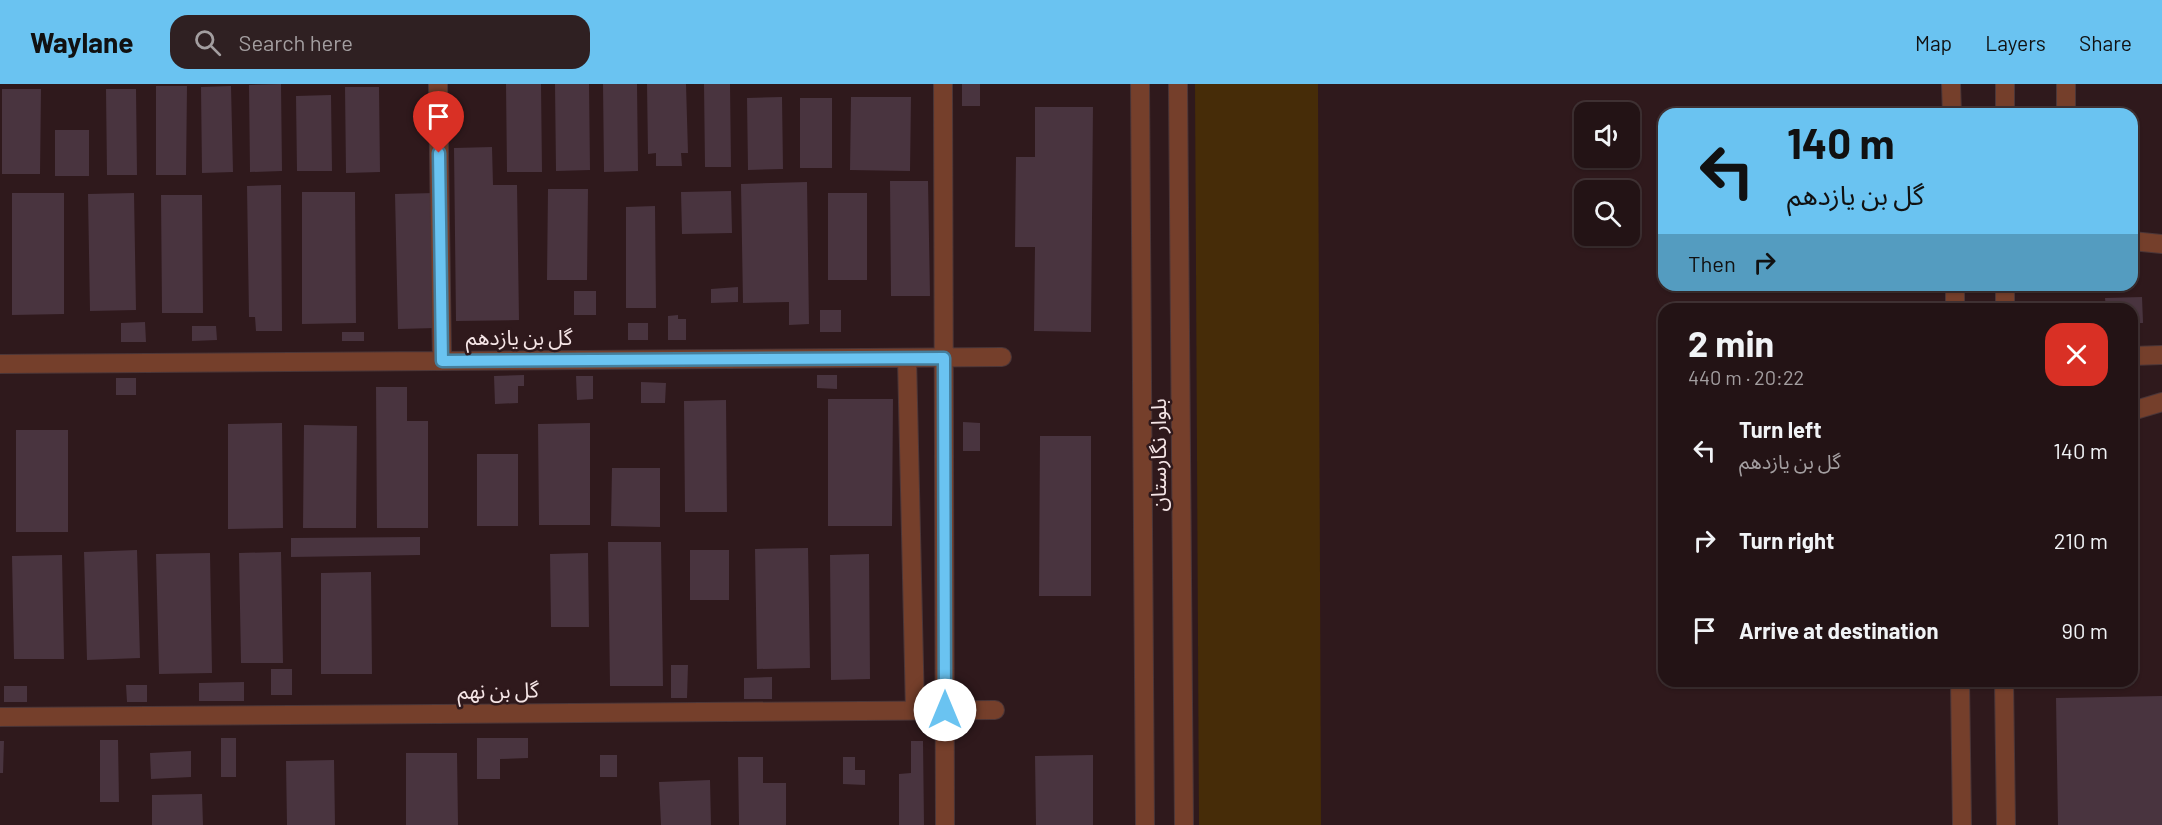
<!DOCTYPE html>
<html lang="en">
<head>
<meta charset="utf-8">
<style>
	body { margin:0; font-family:Barlow,"Noto Sans Arabic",sans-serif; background:#2f2022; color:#f1f3f6; height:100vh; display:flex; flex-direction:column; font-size:22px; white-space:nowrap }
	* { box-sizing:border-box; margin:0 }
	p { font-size:20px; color:#a39ea0 }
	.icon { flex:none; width:33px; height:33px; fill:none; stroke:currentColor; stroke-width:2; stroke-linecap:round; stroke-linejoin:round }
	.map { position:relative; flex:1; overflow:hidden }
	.drawer { position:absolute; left:1658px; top:219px; width:480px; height:384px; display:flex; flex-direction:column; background:#231315; border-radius:18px; box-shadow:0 2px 4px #0004,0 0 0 2px #403234 }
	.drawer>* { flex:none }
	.banner { position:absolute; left:1658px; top:24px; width:480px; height:183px; border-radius:18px; box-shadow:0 2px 4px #0004,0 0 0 2px #403234; background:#6ac3f1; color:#111; overflow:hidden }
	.fabs { position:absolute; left:1574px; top:18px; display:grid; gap:12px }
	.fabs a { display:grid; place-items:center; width:66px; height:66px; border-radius:12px; background:#231315; box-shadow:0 2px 4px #0004,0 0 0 2px #403234; font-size:30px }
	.pin { position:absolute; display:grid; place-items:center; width:51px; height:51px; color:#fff; margin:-62px -26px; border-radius:50% 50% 50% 0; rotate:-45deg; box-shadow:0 0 6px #0007 }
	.pin .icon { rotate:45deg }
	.me { position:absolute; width:66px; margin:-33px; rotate:0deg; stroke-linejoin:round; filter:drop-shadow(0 0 4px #0008) }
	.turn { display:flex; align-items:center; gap:21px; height:126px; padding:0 30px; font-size:27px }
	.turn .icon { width:78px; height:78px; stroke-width:2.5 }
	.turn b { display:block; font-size:42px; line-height:51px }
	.then { display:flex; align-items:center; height:57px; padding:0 30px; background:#0003; gap:12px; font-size:22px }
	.round { display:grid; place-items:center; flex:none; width:63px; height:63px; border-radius:18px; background:#2f2022 }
	.overview { display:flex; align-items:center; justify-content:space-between; height:102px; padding:0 30px }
	h1 { font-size:36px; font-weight:700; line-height:45px }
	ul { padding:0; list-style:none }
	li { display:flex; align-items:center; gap:18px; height:90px; padding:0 30px }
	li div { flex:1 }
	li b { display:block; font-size:22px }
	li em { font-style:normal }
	header { display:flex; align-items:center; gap:36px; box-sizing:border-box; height:84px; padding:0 30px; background:#6ac3f1; color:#111 }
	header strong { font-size:28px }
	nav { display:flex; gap:33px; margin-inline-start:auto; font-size:21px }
	.search { width:420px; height:54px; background:#2f2022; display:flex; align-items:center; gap:15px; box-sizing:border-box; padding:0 21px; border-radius:18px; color:#a39ea0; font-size:22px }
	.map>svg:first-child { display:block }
	.green { fill:#462c08 }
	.building { fill:#49343f }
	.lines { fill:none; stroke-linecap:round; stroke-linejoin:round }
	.minor-casing { stroke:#4b3638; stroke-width:20 }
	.minor { stroke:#753f2b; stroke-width:18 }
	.route-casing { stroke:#457f9d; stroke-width:15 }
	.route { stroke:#6ac3f1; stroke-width:10 }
	.labels { text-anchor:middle; stroke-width:5; stroke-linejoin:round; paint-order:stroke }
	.street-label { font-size:21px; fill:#f5e5e6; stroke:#2f191c }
</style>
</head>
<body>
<header>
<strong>Waylane</strong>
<div class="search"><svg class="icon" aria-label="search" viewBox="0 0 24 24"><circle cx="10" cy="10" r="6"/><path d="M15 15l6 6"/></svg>Search here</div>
<nav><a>Map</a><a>Layers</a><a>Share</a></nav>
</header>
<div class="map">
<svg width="2162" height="741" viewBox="0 0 2162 741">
	<rect width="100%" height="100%" fill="#2f191c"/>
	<path class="green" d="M1195,0H1318L1321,741H1199Z"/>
	<path class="building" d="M281,0L282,87L250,88L249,1Z
		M506,0H541L542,88H507Z
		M555,0H589L590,86L556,87Z
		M603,0H637L638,87L604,88Z
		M647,0H686L688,69H681L682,82H656V69L648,70Z
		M704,0H730L731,83H705Z
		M962,0H980V22H962Z
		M156,2H187L186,91H156Z
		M231,2L233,88L202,89L201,3Z
		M345,3H379L380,88L346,89Z
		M2,5H41L40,90H2Z
		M106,5H136L137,91H107Z
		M331,11L332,87H297L296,12Z
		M782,13L783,85L748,86L747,14Z
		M851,13H911L910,87L850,86Z
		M800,14H832V84H800Z
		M1035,23H1093L1091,248L1034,247L1035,163H1015L1016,73H1035Z
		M55,46H89V92H55Z
		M492,63L493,101H517L519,236L456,237L454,64Z
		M890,97H928L930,212H891Z
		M807,98L809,240L789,241V218L743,219L741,100Z
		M281,101L282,247H256L255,233H249L247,102Z
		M548,105H588L587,196H547Z
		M731,107L732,149L682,150L681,108Z
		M302,108H355L356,239L302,240Z
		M12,109H64V230L12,231Z
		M134,109L136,226L90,227L88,110Z
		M434,109L436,244L398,245L395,110Z
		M828,109H867V196H828Z
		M161,111H202L203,229H162Z
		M655,122L656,224H626V123Z
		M738,203V218L711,219V205Z
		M574,207H596V231H574Z
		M2142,213L2143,239H2132V225H2106L2105,214Z
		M820,226H841V248H820Z
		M678,231V235H686V256H668V232Z
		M145,238L146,258H121V239Z
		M628,239H648V256H628Z
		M192,242H216L217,256L192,257Z
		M342,248H364V257H342Z
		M524,291V302H518V319L495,320L494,292Z
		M817,291H837V305L817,304Z
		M576,292H593V315L577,316Z
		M116,294H136V311H116Z
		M641,298L666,299L665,319H641Z
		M376,303H407V337H428V444H377Z
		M828,315H893L892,442H828Z
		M726,316L727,428H685L684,317Z
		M963,338L980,339V367H963Z
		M282,339L283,444L228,445V340Z
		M590,339V441H539L538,340Z
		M304,341L357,342L356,444H303Z
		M16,346H68V448H16Z
		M1040,352H1091V512H1039Z
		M477,370H518V442H477Z
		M612,384H660V443L611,442Z
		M420,453V471L291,473V454Z
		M608,458H661L663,602H610Z
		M808,464L810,584L757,585L755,465Z
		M137,466L140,574L87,576L84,468Z
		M690,466H729V516H690Z
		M281,468L283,579H241L239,469Z
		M210,469L212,589L159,590L156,470Z
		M588,469L589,543H551L550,470Z
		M869,470L870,595L831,596L830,471Z
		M62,471L64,575H14L12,472Z
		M371,488L372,590H321V489Z
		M671,581H688L687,614H671Z
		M271,585H292V611H271Z
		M772,593V615H744V594Z
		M244,598V617H199V599Z
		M126,601H147V618H127Z
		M4,602H27V618H4Z
		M2162,612V741H2058L2056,614Z
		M221,654H236V693H221Z
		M477,654H528V674L500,675V695H477Z
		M100,656H118L119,718H100Z
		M0,657H4L3,689H0Z
		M911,657H923L924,741H899V690L911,689Z
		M191,667V693L151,695L150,669Z
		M406,669H457L458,741H406Z
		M600,671H617V693H600Z
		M1093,671V741H1036L1035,672Z
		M738,673H763V699H786V741H739Z
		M843,673H855V686H865V701L843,700Z
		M334,676L335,741H287L286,677Z
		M710,696L711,741H661L659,698Z
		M202,710L203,741H152V711Z"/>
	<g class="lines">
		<g class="minor-casing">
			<path id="minor" d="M438,0L442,277
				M943,0L945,741
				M1140,0L1145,741
				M1178,0L1184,741
				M1951,0L1952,30
				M2005,0V30
				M2066,0V30
				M2132,157L2162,160
				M1955,201V225
				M2005,201V225
				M2132,272L2162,271
				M907,274L915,626
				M0,280L1002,273
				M2132,327L2162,318
				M1960,597L1962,741
				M2004,597L2006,741
				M0,633L995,626"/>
		</g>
		<use href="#minor" class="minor"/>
	</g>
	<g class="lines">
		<g class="route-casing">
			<path id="route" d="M439,69L442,277L944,274L945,626"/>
		</g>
		<use href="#route" class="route"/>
	</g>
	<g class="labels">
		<g class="street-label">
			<text x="519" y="261">گل بن یازدهم</text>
			<text transform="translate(1159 371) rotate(-90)" y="7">بلوار نگارستان</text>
			<text transform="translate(498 607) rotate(-1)" y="7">گل بن نهم</text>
		</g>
	</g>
</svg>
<div class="fabs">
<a><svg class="icon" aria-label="sound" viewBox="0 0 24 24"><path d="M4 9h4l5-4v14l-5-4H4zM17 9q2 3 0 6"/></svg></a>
<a><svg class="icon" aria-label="search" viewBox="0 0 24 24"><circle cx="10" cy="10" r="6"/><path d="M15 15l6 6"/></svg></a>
</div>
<div class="pin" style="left:439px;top:69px;background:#d93025"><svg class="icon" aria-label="arrive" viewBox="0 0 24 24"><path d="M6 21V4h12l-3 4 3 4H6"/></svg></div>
<svg class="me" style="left:945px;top:626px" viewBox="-20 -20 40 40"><circle r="19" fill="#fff"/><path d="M0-13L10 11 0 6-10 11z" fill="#6ac3f1"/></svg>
<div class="banner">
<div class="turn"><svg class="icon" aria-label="left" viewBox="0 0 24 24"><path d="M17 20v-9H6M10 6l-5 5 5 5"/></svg><div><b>140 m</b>گل بن یازدهم</div></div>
<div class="then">Then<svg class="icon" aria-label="right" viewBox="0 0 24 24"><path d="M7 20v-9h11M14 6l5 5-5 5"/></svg></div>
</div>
<section class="drawer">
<div class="overview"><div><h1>2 min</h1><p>440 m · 20:22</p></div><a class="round" style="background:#d93025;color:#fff"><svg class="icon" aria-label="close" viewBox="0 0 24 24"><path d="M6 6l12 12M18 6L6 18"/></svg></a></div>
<ul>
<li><svg class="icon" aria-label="left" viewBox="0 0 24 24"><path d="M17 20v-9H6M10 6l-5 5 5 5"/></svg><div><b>Turn left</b><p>گل بن یازدهم</p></div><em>140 m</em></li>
<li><svg class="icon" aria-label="right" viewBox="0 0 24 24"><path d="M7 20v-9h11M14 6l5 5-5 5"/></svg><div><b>Turn right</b></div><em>210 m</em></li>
<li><svg class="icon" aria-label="arrive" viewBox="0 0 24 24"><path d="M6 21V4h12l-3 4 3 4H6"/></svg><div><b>Arrive at destination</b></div><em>90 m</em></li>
</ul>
</section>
</div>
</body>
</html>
